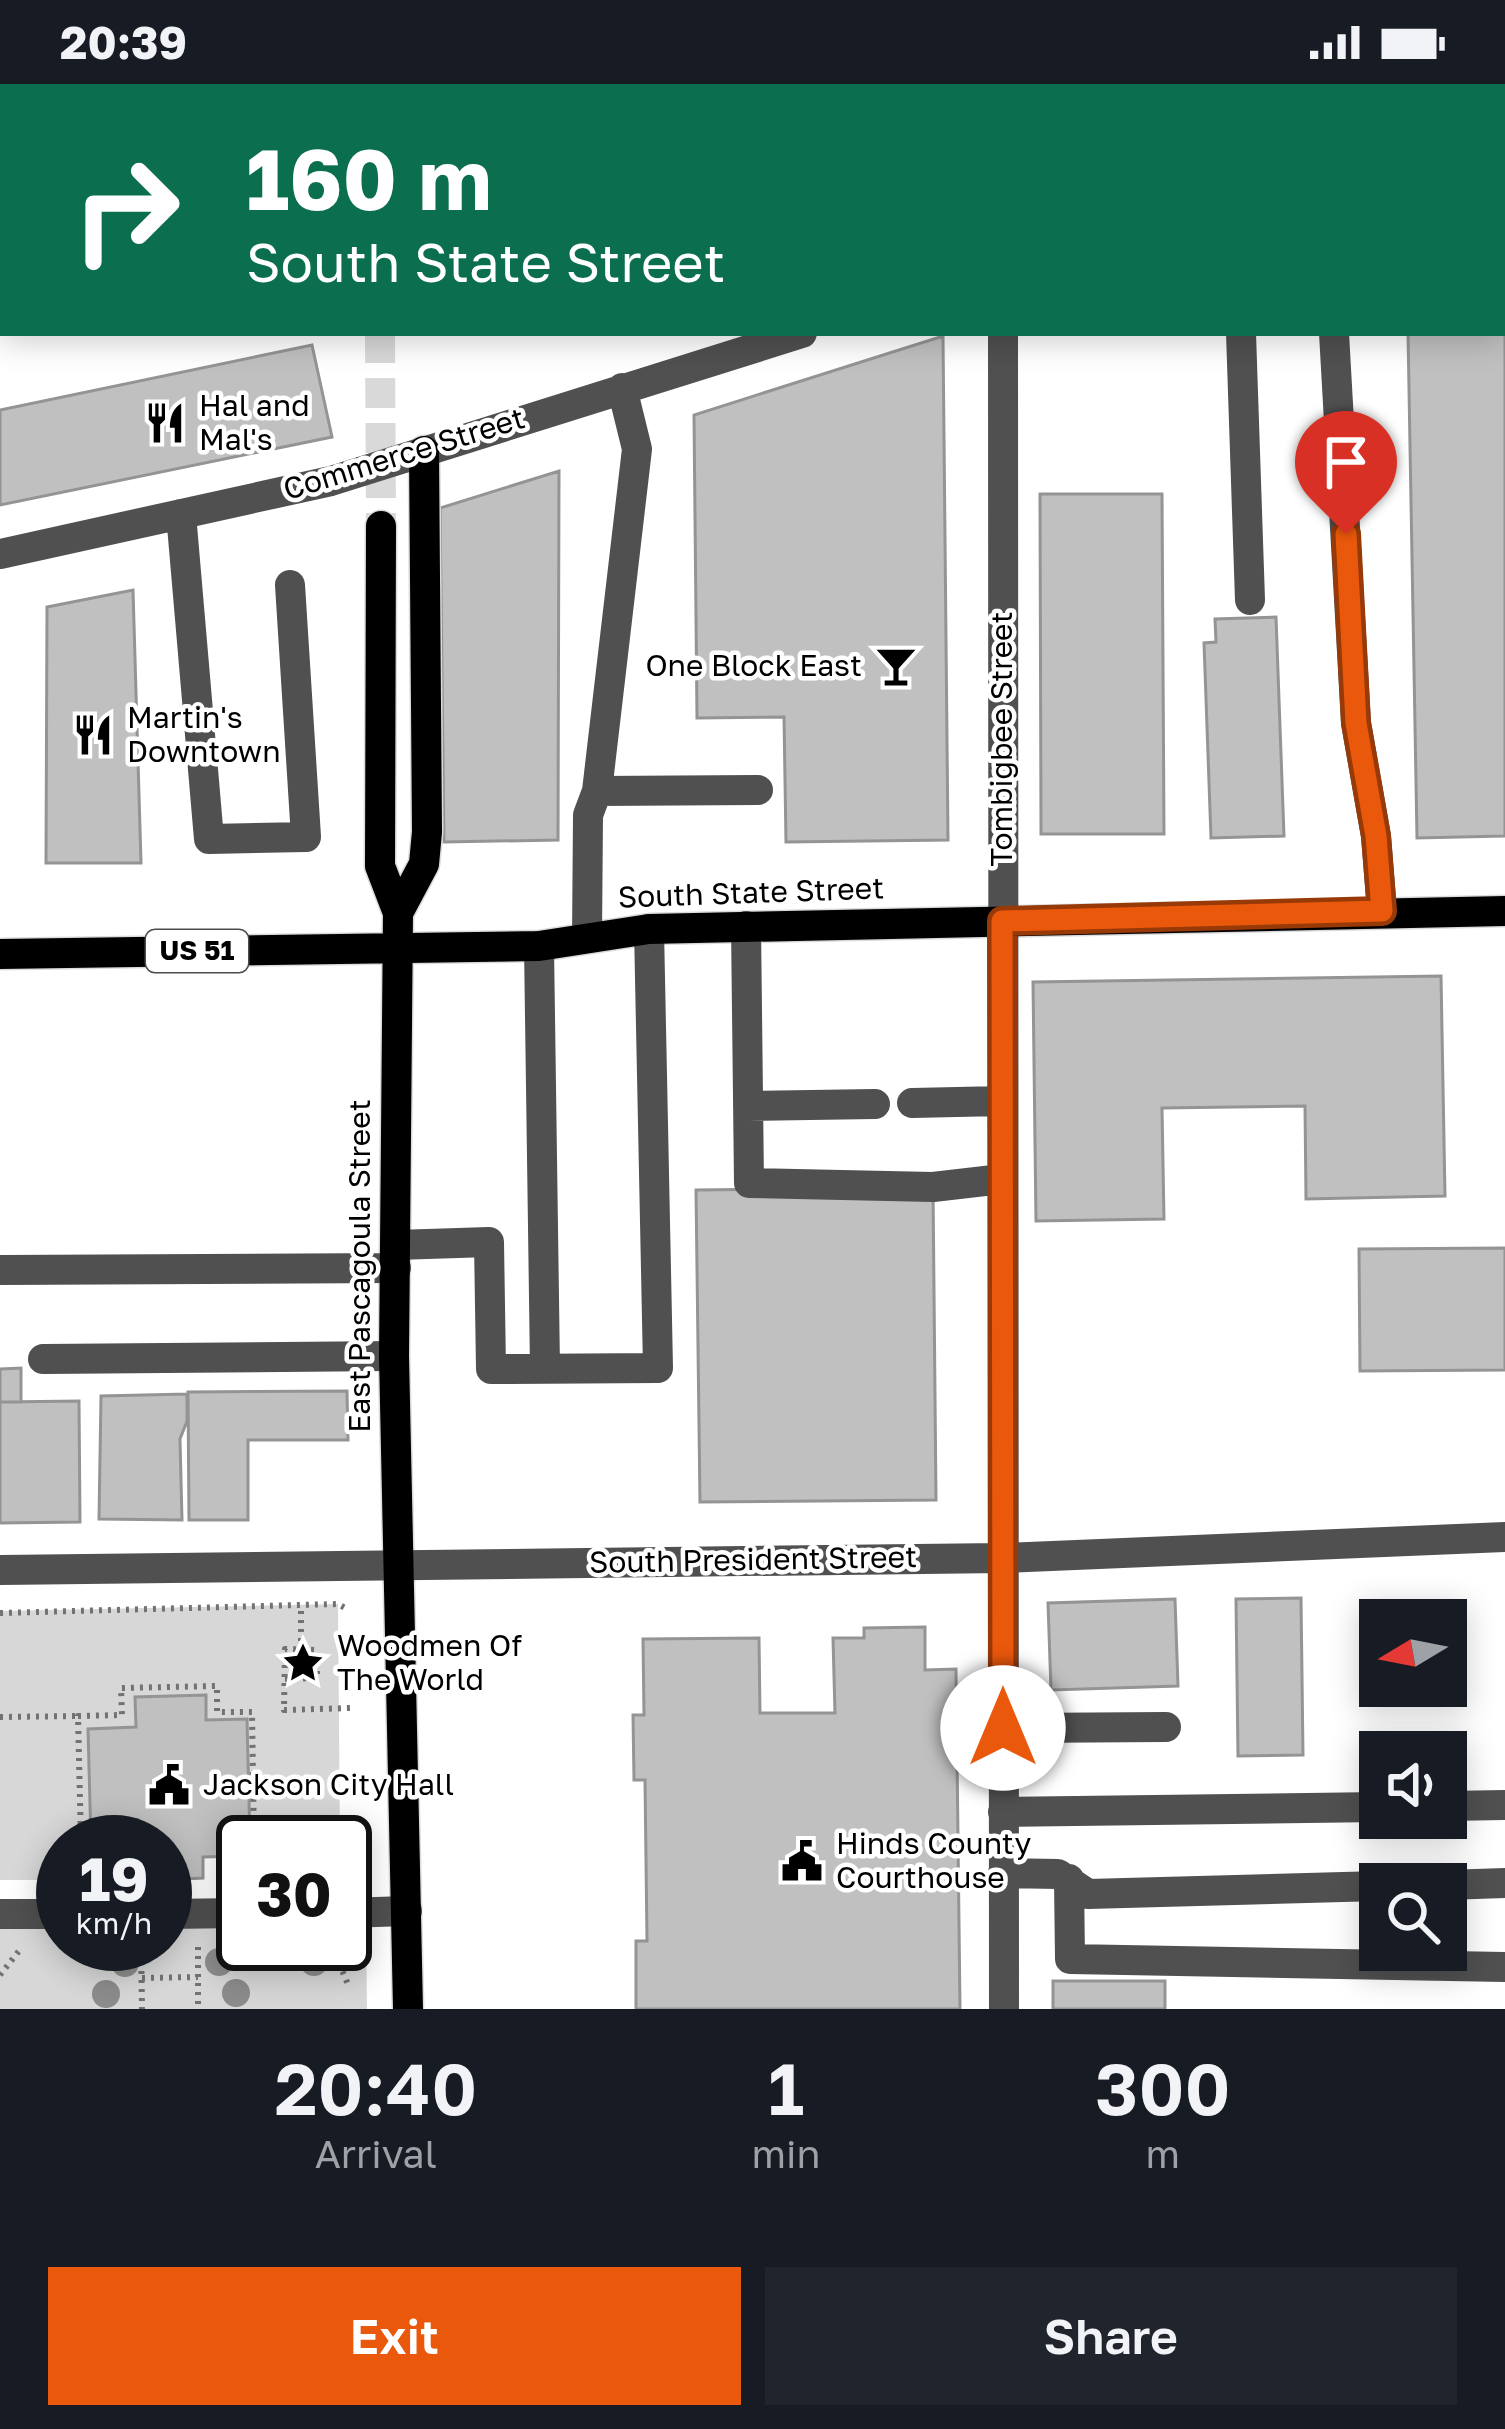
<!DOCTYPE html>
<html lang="en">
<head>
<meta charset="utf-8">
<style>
	body { margin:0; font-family:"Golos Text",sans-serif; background:#20242c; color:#f1f3f6; height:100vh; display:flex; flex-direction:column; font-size:45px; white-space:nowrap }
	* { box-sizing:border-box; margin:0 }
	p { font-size:39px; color:#9ea1a6 }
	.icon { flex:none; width:66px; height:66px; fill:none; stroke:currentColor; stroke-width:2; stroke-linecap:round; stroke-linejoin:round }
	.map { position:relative; height:1925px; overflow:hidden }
	.drawer { display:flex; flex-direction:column; background:#171b24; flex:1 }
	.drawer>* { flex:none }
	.top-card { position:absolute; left:0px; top:0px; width:1506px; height:252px; box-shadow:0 6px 30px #0003; background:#0b6e4f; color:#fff; overflow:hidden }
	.needle { width:78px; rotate:260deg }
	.tools { position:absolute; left:1359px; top:1515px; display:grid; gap:24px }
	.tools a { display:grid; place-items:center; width:108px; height:108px; border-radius:0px; background:#171b24; box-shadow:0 6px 30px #0003; font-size:60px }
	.speed { position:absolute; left:36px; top:1731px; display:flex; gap:24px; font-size:60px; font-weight:700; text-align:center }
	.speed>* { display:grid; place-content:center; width:156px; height:156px; border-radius:50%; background:#171b24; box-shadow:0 6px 30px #0003; line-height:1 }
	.speed small { font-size:30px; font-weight:400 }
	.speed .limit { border:6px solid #111; border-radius:18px; background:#fff; color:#111 }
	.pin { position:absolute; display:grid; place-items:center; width:102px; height:102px; color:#fff; margin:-123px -51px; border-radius:50% 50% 50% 0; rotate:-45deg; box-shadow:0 0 12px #0007 }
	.pin .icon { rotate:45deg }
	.me { position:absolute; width:132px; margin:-66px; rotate:0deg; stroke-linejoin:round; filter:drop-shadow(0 0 9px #0008) }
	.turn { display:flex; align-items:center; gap:42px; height:252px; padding:0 48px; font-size:54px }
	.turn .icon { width:156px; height:156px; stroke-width:2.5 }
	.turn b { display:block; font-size:84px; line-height:102px }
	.eta { display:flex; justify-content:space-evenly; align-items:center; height:204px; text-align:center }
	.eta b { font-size:72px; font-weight:600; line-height:84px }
	.action { display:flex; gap:24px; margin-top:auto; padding:24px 48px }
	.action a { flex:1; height:138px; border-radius:0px; background:#ea580c; color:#fff; font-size:48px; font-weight:600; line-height:138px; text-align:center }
	.action a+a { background:#20242c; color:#f1f3f6 }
	.status { display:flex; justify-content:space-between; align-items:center; height:84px; padding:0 60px; background:#171b24; direction:ltr }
	.status svg { height:33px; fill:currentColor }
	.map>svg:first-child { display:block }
	.green { fill:#d7d7d7 }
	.building { fill:#c0c0c0; stroke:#949494; stroke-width:3 }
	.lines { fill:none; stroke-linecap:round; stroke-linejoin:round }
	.major-tunnel { stroke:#d9d9d9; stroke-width:30; stroke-dasharray:30 15; stroke-linecap:butt }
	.major-casing { stroke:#dbdbdb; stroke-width:33 }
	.path { stroke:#727272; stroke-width:6; stroke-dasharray:3 6; stroke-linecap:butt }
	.minor { stroke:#505050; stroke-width:30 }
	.major { stroke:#000; stroke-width:30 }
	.tree { fill:#8c8c8c }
	.route-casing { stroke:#983908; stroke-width:30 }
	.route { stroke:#ea580c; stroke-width:21 }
	.labels { text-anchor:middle; stroke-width:9; stroke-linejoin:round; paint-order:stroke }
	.shield { fill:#fff; stroke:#4c4c4c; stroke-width:3 }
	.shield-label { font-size:27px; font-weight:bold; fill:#000 }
	.poi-label { font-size:30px; fill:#000; stroke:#fff; text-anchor:start }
	.street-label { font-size:30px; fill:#000; stroke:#fff }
</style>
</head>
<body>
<div class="status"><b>20:39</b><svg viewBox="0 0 49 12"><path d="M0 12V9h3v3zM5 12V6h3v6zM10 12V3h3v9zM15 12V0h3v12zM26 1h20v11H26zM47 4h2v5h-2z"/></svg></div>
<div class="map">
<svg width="1505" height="1925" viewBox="0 0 1505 1925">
	<rect width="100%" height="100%" fill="#fff"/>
	<path class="green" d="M338,1520L340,1758H250L247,1636H206L205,1611L136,1613V1643L88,1645L91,1758H63V1796H0V1527Z
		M345,1843H366L367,1925H0V1845H63V1860H165V1844H243V1860H345Z"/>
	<path class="building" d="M1505,232V752L1417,754L1408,249H1503Z
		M943,252L948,756L786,758L784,633L697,634L694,331Z
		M312,261L332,353L0,421V326Z
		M559,387L558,756L444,758L440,424Z
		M1040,410H1162L1164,750H1041Z
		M133,506L141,779H46L47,523Z
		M1276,533L1284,752L1211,754L1204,559L1216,558L1215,535Z
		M1441,892L1445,1112L1306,1115L1305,1022L1162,1024L1164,1135L1036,1137L1033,898Z
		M933,1103L936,1416L700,1418L696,1106Z
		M1505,1164V1286L1360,1287L1359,1165Z
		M21,1284V1318H0V1285Z
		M347,1307L348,1356H248V1436H189L188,1308Z
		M187,1310V1337L180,1355L182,1436L99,1435L101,1312Z
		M79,1317L80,1438L0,1439V1318Z
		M1301,1514L1303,1671L1238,1672L1236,1515Z
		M1175,1515L1178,1602L1051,1606L1048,1519Z
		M925,1543V1586L956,1585L960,1925H636V1857H647L645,1696H634L633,1631H644L643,1555L759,1554L760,1629H835L833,1554H864V1544Z
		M206,1611V1636L247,1635L250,1758H243V1772L203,1773V1794L165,1796V1758H91L88,1645L136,1643L135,1613Z
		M1053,1897H1165V1925H1053Z"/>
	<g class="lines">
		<path class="major-tunnel" d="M380,249L381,442"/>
		<g class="major-casing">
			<path id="major" d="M379,0V3
				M381,442L380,782L398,829L394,1272L408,1925
				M398,829L424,780L427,748L424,367
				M0,870L539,862L649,845L1505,827"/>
		</g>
		<path class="path" d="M0,1529L338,1520L349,1526
			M301,1566V1522
			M285,1595L317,1594V1566L285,1565L284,1626L351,1624
			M0,1633L78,1632
			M81,1758L78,1632L122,1631L121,1604L217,1602V1628H252L254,1758
			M141,1860L142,1925
			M320,1860L340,1881L349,1903
			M198,1863V1925
			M0,1891L22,1863
			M142,1894L198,1893"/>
		<path class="minor" d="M1003,0V3
			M1503,173H1505
			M1003,249L1004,1925
			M1241,249L1250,516
			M1334,249L1356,639L1376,752L1382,827
			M181,430L209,755L306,753L290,501
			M0,470L331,397L802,249
			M597,707L637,365L622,304
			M746,842L749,1099L933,1103L1002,1095
			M587,854L588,731L597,707L758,706
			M539,862L545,1284
			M912,1019L1002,1017
			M748,1022L875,1020
			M396,1161L489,1158L491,1285L658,1284L649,845
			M0,1186L396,1184
			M43,1275L394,1272
			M0,1486L1002,1474L1505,1453
			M1003,1644L1166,1643
			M1446,1722L1505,1721
			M1003,1728L1380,1723
			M1003,1789L1058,1790L1088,1810L1380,1802
			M1069,1795L1070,1875L1505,1883
			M1446,1801L1505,1799
			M345,1829L407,1827
			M0,1830H63
			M165,1830L243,1829"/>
		<use href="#major" class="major"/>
	</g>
	<g class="tree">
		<circle cx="219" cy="1878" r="14"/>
		<circle cx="314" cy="1878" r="14"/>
		<circle cx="125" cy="1879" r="14"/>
		<circle cx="236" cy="1909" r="14"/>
		<circle cx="106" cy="1910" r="14"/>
	</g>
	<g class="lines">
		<g class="route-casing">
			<path id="route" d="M1003,1644L1002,837L1382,827L1376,752L1356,639L1346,450"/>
		</g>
		<use href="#route" class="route"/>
	</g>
	<defs>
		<g id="restaurant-bare" transform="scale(3.24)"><path d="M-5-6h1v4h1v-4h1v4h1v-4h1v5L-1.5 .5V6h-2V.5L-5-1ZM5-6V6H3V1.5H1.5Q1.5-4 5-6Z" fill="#000" stroke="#fff" stroke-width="2.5" paint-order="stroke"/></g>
		<g id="bar-bare" transform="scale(3.24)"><path d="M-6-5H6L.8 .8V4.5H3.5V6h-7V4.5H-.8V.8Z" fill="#000" stroke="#fff" stroke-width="2.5" paint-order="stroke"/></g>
		<g id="sight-bare" transform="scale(3.24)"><path d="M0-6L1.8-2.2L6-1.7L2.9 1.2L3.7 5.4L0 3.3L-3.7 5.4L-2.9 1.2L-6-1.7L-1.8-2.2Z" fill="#000" stroke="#fff" stroke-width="2.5" paint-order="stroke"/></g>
		<g id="civic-bare" transform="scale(3.24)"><path d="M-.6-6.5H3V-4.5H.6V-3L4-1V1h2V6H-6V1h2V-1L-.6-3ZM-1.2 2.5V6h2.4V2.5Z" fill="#000" stroke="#fff" stroke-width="2.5" paint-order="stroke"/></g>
	</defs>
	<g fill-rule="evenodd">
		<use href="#restaurant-bare" x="165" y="339"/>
		<use href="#bar-bare" x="896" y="582"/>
		<use href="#restaurant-bare" x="93" y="651"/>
		<use href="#sight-bare" x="303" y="1579"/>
		<use href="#civic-bare" x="169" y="1701"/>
		<use href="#civic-bare" x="802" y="1777"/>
	</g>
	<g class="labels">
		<rect class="shield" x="146" y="846" width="102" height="42" rx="9"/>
		<g class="shield-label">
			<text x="197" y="876">US 51</text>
		</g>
		<g class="poi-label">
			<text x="199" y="332">Hal and<tspan x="199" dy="34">Mal's</tspan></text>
			<text x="862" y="592" text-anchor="end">One Block East</text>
			<text x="127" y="644">Martin's<tspan x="127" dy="34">Downtown</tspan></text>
			<text x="337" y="1572">Woodmen Of<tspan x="337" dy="34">The World</tspan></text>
			<text x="203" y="1711">Jackson City Hall</text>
			<text x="836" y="1770">Hinds County<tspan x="836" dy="34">Courthouse</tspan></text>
		</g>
		<g class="street-label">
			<text transform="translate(404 370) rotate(-17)" y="10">Commerce Street</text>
			<text transform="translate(1002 655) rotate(-90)" y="10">Tombigbee Street</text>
			<text transform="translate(751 809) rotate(-2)" y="10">South State Street</text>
			<text transform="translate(360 1182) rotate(-90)" y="10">East Pascagoula Street</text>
			<text transform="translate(753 1476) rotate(-1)" y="10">South President Street</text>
		</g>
	</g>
</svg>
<div class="tools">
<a><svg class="needle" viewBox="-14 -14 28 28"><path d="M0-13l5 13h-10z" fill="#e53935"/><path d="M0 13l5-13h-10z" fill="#9ea1a6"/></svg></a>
<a><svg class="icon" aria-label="sound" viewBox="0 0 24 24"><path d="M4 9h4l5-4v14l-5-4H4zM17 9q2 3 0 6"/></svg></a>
<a><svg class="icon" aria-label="search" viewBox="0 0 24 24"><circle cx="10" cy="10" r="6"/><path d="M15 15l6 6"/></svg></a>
</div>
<div class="speed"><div>19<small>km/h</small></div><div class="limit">30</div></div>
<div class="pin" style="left:1346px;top:450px;background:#d93025"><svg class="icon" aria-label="arrive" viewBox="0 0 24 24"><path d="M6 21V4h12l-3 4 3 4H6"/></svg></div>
<svg class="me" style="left:1003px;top:1644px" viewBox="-20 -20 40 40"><circle r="19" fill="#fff"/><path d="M0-13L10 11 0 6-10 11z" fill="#ea580c"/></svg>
<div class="top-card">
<div class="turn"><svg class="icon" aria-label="right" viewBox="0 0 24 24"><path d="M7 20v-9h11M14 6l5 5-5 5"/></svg><div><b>160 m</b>South State Street</div></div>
</div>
</div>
<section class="drawer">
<div class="eta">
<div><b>20:40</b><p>Arrival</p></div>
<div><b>1</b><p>min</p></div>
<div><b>300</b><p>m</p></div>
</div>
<div class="action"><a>Exit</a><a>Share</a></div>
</section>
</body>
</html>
